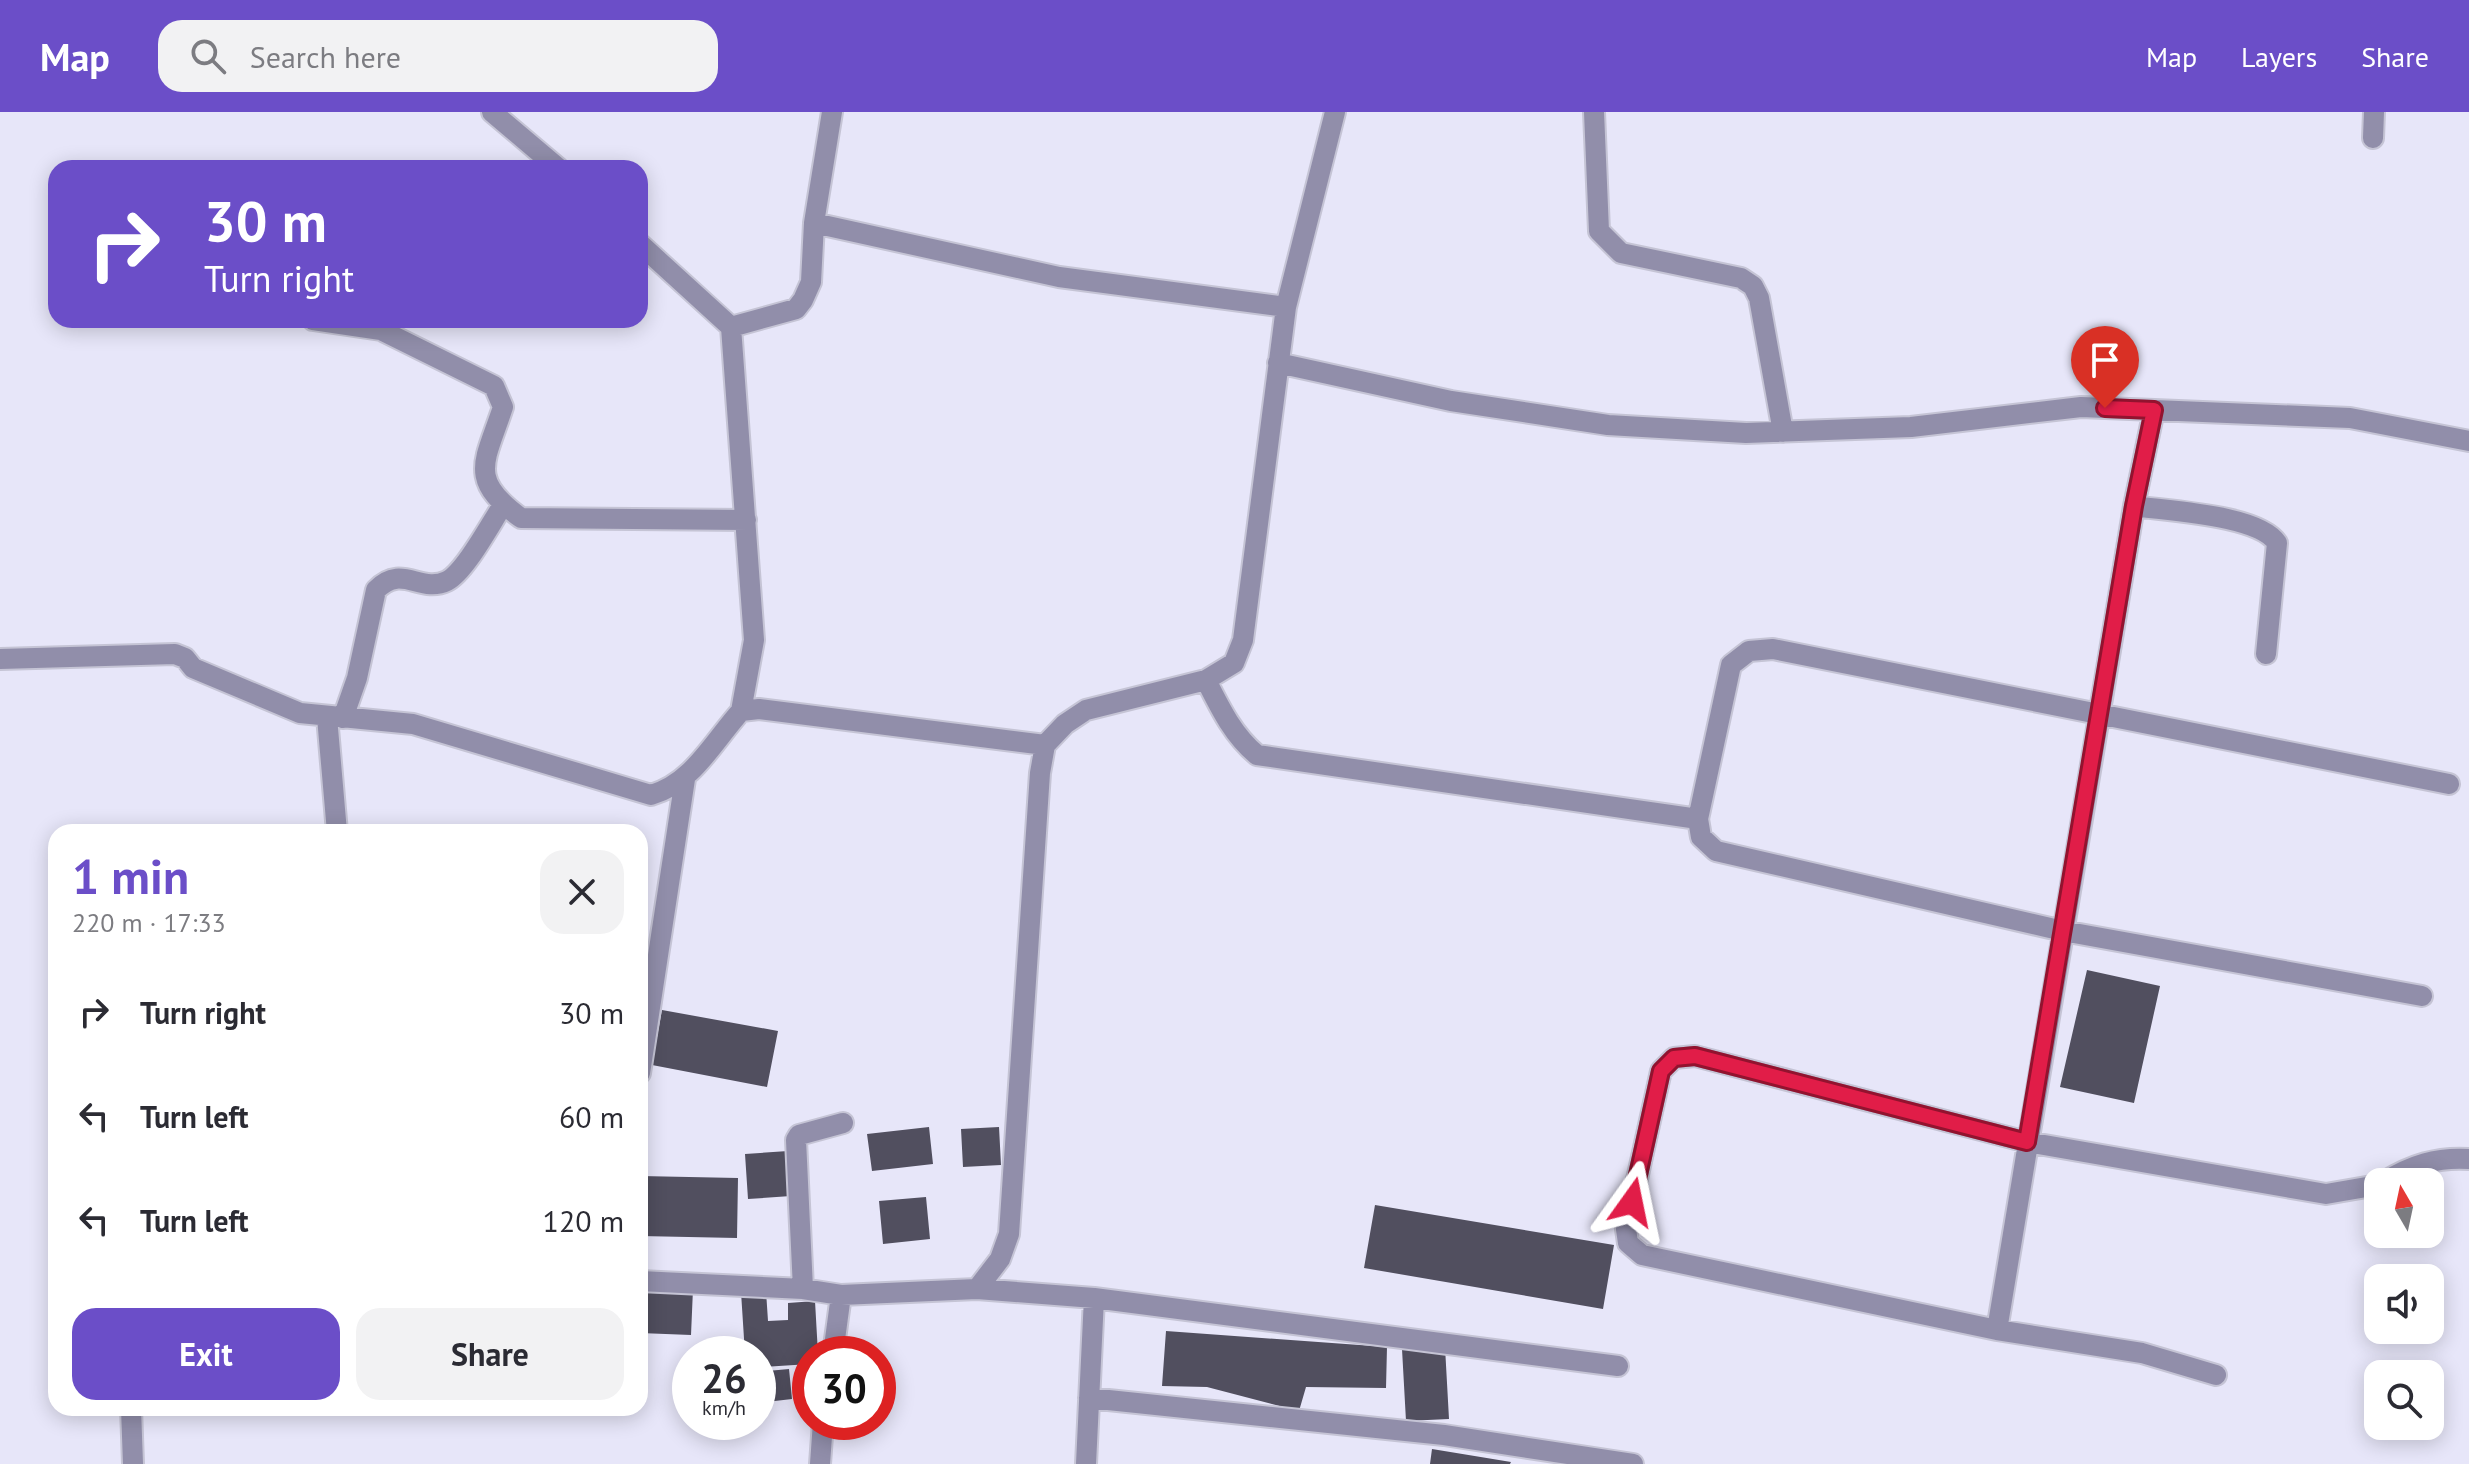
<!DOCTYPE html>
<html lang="en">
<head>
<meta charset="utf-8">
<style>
	body { margin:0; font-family:"PT Sans",sans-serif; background:#f2f2f3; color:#2b2b33; height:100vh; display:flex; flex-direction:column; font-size:30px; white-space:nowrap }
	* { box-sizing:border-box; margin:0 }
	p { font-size:26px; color:#7c7c81 }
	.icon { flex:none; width:44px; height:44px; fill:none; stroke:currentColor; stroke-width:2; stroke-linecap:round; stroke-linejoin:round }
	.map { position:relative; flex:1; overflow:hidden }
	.panel { position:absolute; left:48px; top:712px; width:600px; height:592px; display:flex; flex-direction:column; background:#fff; border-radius:24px; box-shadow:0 4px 20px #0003 }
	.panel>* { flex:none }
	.top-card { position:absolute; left:48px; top:48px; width:600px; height:168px; border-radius:24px; box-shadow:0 4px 20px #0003; background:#6b4ec8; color:#fff; overflow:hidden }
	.needle { width:52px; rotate:351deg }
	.fabs { position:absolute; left:2364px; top:1056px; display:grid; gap:16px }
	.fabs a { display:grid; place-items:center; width:80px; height:80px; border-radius:16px; background:#fff; box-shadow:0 4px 20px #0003; font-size:40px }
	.speed { position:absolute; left:672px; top:1224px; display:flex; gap:16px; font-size:40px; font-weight:700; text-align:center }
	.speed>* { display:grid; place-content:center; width:104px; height:104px; border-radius:50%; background:#fff; box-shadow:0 4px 20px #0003; line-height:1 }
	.speed small { font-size:20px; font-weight:400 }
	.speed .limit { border:12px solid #d22; background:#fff; color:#111 }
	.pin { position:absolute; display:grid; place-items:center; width:68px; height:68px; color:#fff; margin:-82px -34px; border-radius:50% 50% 50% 0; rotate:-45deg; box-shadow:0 0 8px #0007 }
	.pin .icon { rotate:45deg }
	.me { position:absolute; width:88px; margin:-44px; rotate:12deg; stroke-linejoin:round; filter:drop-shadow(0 0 6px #0008) }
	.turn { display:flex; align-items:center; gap:28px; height:168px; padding:0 24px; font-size:36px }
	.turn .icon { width:104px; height:104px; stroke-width:2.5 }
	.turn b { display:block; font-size:56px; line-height:68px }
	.round { display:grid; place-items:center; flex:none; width:84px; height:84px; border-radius:24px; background:#f2f2f3 }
	.summary { display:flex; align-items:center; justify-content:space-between; height:136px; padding:0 24px }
	h1 { font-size:48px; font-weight:700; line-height:60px; color:#6b4ec8 }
	.action { display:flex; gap:16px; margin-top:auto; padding:16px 24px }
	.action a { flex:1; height:92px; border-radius:24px; background:#6b4ec8; color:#fff; font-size:32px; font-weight:700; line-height:92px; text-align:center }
	.action a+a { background:#f2f2f3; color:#2b2b33 }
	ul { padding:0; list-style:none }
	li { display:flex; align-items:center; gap:24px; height:104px; padding:0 24px }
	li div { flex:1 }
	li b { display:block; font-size:30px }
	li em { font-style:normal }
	header { display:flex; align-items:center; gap:48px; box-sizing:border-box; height:112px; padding:0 40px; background:#6b4ec8; color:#fff }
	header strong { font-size:38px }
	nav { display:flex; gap:44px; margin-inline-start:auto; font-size:28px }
	.search { width:560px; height:72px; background:#f2f2f3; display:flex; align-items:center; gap:20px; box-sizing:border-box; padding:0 28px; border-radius:24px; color:#7c7c81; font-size:30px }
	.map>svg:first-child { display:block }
	.building { fill:#514f5f }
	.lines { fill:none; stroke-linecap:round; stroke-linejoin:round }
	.street-casing { stroke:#c5c4d5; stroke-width:24 }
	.street { stroke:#918eaa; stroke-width:20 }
	.route-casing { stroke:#92132f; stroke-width:20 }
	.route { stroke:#e11d48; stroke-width:14 }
</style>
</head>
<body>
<header>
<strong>Map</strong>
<div class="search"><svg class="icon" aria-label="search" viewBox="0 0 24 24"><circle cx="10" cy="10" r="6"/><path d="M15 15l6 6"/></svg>Search here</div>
<nav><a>Map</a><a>Layers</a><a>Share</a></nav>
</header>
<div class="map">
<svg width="2469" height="1352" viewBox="0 0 2469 1352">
	<rect width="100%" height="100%" fill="#e7e6f9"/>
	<path class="building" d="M2087,858L2160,874L2134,991L2060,975Z
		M662,898L778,919L767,975L652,953Z
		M929,1015L933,1052L872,1059L867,1022Z
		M999,1015L1001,1053L963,1055L961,1017Z
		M788,1039L791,1084L748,1087L745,1042Z
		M640,1064L738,1066L737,1126L640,1124Z
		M926,1085L930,1127L883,1132L879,1089Z
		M1375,1093L1614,1133L1603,1197L1364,1156Z
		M640,1175L693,1177L691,1223L640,1221Z
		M766,1179L768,1209L788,1208V1191L815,1189L818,1242H810V1252L763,1255L758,1253V1242H745L741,1180Z
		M1166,1219L1387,1235L1386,1276L1306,1275L1299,1299L1207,1275L1162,1274Z
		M1445,1235L1449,1307L1406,1309L1402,1237Z
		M789,1257L792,1287L758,1291V1260Z
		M1432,1337L1511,1350L1510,1352H1430Z"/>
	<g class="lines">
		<g class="street-casing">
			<path id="street" d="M492,0L558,56
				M1594,0L1599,119L1621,141L1741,166L1753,174L1759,186L1783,320
				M2373,26L2374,0
				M814,111L1059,165L1286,195
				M640,132L731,215L754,528L741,599
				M313,208L381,218L494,274L503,295C485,350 467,367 521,406L746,408
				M731,215L796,197L803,188L811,170L814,111L832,0
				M1278,251L1451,289L1608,313L1746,321L1911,315L2081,295L2350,306L2469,329
				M2134,394C2168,399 2259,403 2277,431L2266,542
				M0,547L175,542L185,546L193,556L300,601L413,612L651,683C693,671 713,630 741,599L759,597L1045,633
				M1206,568C1220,596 1233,623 1257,643L1698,707
				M327,605L337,720
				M343,606L357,566L376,478C402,451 420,482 447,469C465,460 491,411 503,393
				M2422,884L2063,819L1716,739L1701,725L1698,707L1731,553L1749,539L1773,537L2449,672
				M640,961L685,667
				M2384,1070C2412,1053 2436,1045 2469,1047
				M640,1169L803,1177L841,1183L977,1177L1000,1147L1009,1122L1040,661L1045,633L1065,612L1086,598L1206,568L1234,551L1243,528L1286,195L1335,0
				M803,1177L796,1028L799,1023L843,1011
				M977,1177L1094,1186L1618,1254
				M1997,1218L2134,394L2154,298
				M833,1242L841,1183
				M2216,1263L2142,1241L1997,1218L1642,1143L1628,1131L1626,1117L1661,959L1674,946L1695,944L2027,1030L2326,1082L2378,1073
				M1089,1286L1444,1323L1633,1352
				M131,1296L133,1352
				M820,1352L823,1310
				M1086,1352L1094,1186"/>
		</g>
		<use href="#street" class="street"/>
	</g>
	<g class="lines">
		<g class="route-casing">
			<path id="route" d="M1632,1090L1661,959L1674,946L1695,944L2027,1030L2134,394L2154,298L2105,296"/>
		</g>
		<use href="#route" class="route"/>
	</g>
</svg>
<div class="fabs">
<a><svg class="needle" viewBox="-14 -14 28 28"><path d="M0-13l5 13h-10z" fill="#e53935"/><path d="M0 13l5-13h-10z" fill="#7c7c81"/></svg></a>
<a><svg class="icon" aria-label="sound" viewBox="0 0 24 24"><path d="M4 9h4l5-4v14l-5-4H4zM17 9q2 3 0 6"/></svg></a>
<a><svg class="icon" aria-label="search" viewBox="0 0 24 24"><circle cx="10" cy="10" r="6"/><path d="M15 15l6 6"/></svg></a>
</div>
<div class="speed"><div>26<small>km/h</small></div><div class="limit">30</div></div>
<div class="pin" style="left:2105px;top:296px;background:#d93025"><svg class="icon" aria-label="arrive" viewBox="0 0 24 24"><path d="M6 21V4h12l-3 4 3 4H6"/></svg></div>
<svg class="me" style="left:1632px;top:1090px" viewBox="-20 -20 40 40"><path d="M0-17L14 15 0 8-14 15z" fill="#e11d48" stroke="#fff" stroke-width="4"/></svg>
<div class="top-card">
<div class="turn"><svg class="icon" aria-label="right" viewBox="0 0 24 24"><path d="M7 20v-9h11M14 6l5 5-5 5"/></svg><div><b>30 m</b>Turn right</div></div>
</div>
<section class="panel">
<div class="summary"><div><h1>1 min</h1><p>220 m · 17:33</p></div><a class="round"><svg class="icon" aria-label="close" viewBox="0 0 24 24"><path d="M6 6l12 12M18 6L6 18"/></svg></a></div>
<ul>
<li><svg class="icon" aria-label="right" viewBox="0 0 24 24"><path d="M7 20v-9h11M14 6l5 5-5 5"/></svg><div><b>Turn right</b></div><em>30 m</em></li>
<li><svg class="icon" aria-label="left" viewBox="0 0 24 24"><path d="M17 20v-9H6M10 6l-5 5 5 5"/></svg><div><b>Turn left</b></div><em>60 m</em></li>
<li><svg class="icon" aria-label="left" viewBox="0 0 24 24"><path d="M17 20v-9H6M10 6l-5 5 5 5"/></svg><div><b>Turn left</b></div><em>120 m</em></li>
</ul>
<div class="action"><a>Exit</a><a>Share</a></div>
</section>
</div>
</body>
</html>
